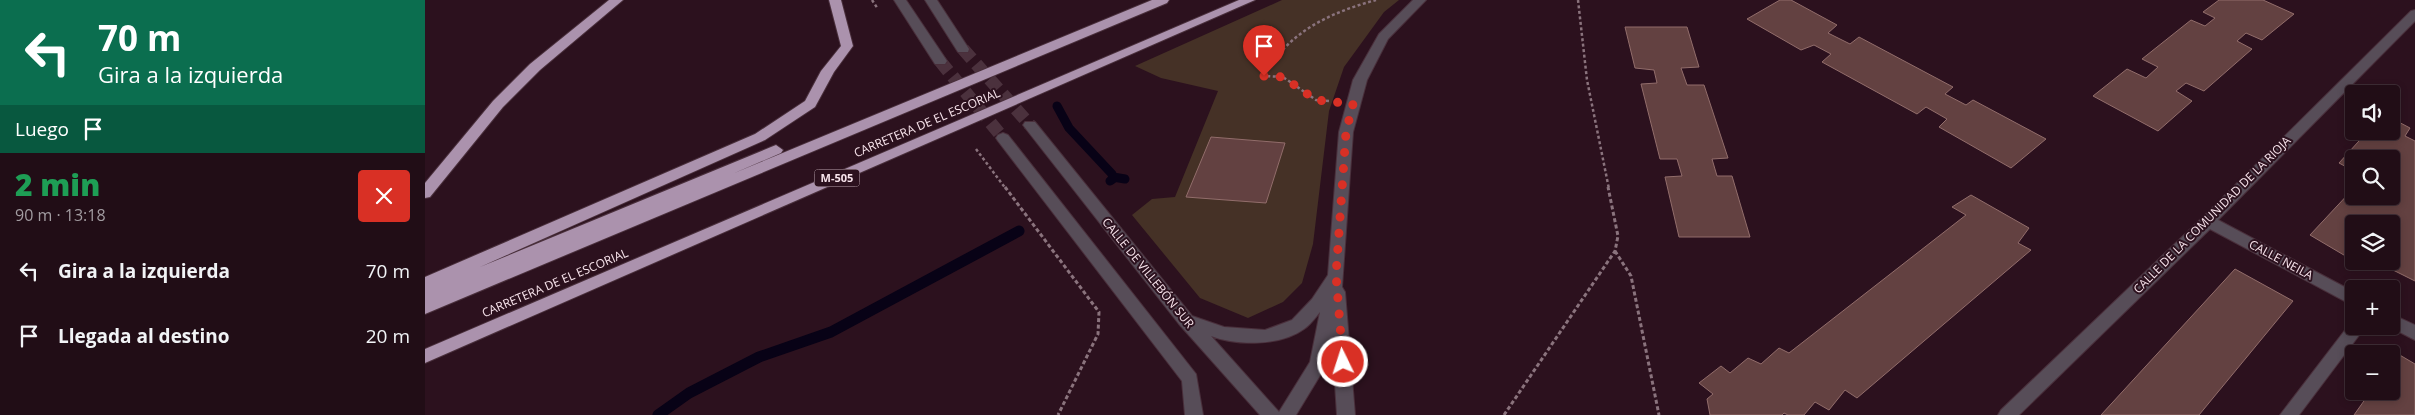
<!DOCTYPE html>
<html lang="es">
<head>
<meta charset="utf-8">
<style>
	body { margin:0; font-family:"Open Sans",sans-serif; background:#2d1b23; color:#f1f3f6; height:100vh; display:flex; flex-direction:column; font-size:19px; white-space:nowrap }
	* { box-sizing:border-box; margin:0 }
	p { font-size:16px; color:#a29ca1 }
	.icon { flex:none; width:28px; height:28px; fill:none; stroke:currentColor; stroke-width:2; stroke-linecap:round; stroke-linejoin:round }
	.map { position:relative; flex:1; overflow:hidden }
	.side { display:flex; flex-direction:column; background:#210d16; width:425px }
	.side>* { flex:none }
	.hud { background:#0b6e4f; color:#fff; overflow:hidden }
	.fabs { position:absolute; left:1920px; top:85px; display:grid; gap:10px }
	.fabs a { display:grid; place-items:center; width:55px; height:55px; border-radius:5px; background:#210d16; box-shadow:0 2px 8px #0003,0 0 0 1px #3e2d35; font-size:25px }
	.pin { position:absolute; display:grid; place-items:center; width:42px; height:42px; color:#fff; margin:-51px -21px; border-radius:50% 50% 50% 0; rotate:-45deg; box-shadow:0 0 5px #0007 }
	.pin .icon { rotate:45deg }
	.me { position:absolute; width:55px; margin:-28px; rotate:356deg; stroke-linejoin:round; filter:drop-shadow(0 0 4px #0008) }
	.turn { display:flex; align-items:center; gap:18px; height:105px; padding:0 15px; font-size:22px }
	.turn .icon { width:65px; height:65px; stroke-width:2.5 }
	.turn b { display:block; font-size:35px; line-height:42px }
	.then { display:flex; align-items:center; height:48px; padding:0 15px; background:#0003; gap:10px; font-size:19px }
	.round { display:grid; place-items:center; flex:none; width:52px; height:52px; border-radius:5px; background:#2d1b23 }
	.head { display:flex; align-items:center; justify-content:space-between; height:85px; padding:0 15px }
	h1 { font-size:30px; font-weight:800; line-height:38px; color:#1e9e55 }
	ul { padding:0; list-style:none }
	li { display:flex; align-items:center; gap:15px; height:65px; padding:0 15px }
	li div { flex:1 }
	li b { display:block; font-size:19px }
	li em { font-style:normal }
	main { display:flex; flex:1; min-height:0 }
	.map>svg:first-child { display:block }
	.green { fill:#453126 }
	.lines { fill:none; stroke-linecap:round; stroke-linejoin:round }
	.stream-far1 { stroke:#080216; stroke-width:9 }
	.stream { stroke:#080216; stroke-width:11 }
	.building { fill:#634141; stroke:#926d6b }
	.minor-tunnel { stroke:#4b313d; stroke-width:13; stroke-dasharray:13 7; stroke-linecap:butt }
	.minor-casing { stroke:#492f3b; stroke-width:2 }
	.highway-casing { stroke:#492f3b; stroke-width:2 }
	.path-far1 { stroke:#8a737d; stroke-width:2.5; stroke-dasharray:3 2.5; stroke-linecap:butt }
	.path { stroke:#8a737d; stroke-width:3; stroke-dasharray:4 2.5; stroke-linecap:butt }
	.minor { fill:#574d58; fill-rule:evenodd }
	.highway { fill:#ab92ad; fill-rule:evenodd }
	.route { stroke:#d93025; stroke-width:9; stroke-dasharray:0 16.2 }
	.labels { text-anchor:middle; stroke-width:4; stroke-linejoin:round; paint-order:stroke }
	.shield { fill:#2c111e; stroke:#bba5ae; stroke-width:1 }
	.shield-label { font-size:11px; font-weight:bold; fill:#f8e4ec }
	.street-label { font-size:12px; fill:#f8e4ec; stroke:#2c111e }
</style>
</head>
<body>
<main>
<section class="side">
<div class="hud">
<div class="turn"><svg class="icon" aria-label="left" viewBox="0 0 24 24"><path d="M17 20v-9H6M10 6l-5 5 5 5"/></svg><div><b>70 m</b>Gira a la izquierda</div></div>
<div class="then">Luego<svg class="icon" aria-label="arrive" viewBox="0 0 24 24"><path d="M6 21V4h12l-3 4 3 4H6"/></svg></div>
</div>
<div class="head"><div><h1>2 min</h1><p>90 m · 13:18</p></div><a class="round" style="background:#d93025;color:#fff"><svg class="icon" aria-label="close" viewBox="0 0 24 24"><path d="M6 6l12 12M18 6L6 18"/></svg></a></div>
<ul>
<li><svg class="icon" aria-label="left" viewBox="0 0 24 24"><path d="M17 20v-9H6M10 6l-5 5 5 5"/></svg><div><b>Gira a la izquierda</b></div><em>70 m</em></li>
<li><svg class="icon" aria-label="arrive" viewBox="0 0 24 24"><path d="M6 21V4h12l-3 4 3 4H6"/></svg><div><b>Llegada al destino</b></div><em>20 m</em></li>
</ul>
</section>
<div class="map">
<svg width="1990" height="415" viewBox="0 0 1990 415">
	<rect width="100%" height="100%" fill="#2c111e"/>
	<path class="green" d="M857,0H974L959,12L919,67L904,111L888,244L877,283L858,302L823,318L775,298L707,215L727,199L750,197L793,91L736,78L710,66Z"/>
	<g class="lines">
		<path class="stream-far1" d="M632,106L644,128L687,174L688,179L685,181
			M688,177L700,179"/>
		<path class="stream" d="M233,415L264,393L334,357L406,332L594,231"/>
	</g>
	<path class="building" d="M1355,0H1366L1412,25L1403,33L1425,44L1434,37L1528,87L1520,94L1541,105L1548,100L1621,139L1586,168L1514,127L1522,119L1501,107L1492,114L1397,62L1406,54L1389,45L1376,50L1322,19Z
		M1794,0H1838L1869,14L1837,40L1821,33L1812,41L1827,49L1779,91L1761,83L1751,91L1767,101L1733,131L1668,96L1702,69L1721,78L1733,67L1717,59L1766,20L1780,26L1790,18L1778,12Z
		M1200,27H1262L1274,67L1256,68L1262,85H1279L1303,158L1287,159L1292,176H1307L1325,237H1254L1240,177L1257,176L1252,159H1235L1216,84L1232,83L1229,70L1210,68Z
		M1966,118L1985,128L1980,136L1990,141V281L1950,261H1966V224H1929V261L1885,235L1927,190L1929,196H1940L1952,202L1956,196H1966V182L1969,177L1966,176V159H1929V171L1914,163L1943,131H1966Z
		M786,137L860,143L841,203L761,197Z
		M1546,195L1604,228L1593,243L1606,250L1432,398L1420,390L1404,410L1390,402L1379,415H1363L1359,413L1357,415H1285L1282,399L1288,394L1274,383L1296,366L1305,373L1323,358L1336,364L1354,348L1364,353L1541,215L1527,207Z
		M1810,269L1868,301L1774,415H1676Z
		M1973,354L1990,364V415H1929L1946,391H1966V364Z"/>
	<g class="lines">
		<path class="minor-tunnel" d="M538,49L605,125
			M515,61L578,138"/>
		<g class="minor-casing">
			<path id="minor" d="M469,0H481L522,61L520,64H510Z
				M500,0H512L544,49L543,52H533Z
				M988,0H1001L963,39L942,80L928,132L917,287L920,292L930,415H912L907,337L902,364L871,415H835L754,324L598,125L600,122H610L767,316L799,327L840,330L867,320L887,299L903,275L914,132L928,80L954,34ZM895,312L885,362L854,412L786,336C812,346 856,346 879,329C885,325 890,318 895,312Z
				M1990,10V21L1793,220L1929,292V306L1785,229L1594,415H1573L1576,410L1778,217L1986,11Z
				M578,133L583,135L771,374L778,415H760L757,381L573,141L571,138L573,135Z
				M1966,314L1990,325V340L1963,326H1966Z
				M1927,321H1929V326H1941L1874,415H1855Z"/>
		</g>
		<g class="highway-casing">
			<path id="highway" d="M184,0H198L115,70L78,107L5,197L0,198V183L68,101L105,64Z
				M404,0H416L428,46L409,72L390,107L340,140L55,267L346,147L351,145L358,150L356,153L307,174L727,0H744L742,3L0,314V277L330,134L380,101L396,71L416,46Z
				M814,0H830L0,363V349Z"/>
		</g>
		<path class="path-far1" d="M447,0L453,9
			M1153,0L1162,80L1184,189
			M904,101L891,100L858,77L839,76C863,32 904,13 951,0
			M551,149L581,189"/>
		<path class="path" d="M580,187L674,312L673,334L633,415
			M1190,251L1206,276L1234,415
			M1079,415L1190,251L1193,236L1183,187"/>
		<use href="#minor" class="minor"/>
		<use href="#highway" class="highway"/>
	</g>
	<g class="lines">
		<path class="route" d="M839,76L858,77L891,100L928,104L921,132L911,275L918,362"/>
	</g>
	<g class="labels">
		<rect class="shield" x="389.5" y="169.5" width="45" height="17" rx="4"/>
		<g class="shield-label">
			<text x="412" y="182">M-505</text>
		</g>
		<g class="street-label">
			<text transform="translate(502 123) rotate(-23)" y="4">CARRETERA DE EL ESCORIAL</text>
			<text transform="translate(1787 215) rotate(-45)" y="4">CALLE DE LA COMUNIDAD DE LA RIOJA</text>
			<text transform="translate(1856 260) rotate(28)" y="4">CALLE NEILA</text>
			<text transform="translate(723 273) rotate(51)" y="4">CALLE DE VILLEBÓN SUR</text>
			<text transform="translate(130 283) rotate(-23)" y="4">CARRETERA DE EL ESCORIAL</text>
		</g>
	</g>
</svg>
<div class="fabs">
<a><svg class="icon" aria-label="sound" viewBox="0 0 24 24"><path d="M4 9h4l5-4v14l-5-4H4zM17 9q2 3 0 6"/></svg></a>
<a><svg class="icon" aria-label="search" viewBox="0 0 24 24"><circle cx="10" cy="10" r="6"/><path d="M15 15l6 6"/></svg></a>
<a><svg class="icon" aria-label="layers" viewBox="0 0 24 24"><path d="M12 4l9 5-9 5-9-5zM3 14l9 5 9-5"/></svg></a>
<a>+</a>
<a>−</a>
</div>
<div class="pin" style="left:839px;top:76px;background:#d93025"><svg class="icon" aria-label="arrive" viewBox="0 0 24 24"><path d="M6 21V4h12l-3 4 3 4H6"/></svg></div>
<svg class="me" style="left:918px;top:362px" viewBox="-20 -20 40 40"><circle r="17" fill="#d93025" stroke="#fff" stroke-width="3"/><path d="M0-11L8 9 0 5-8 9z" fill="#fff"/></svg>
</div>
</main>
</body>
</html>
